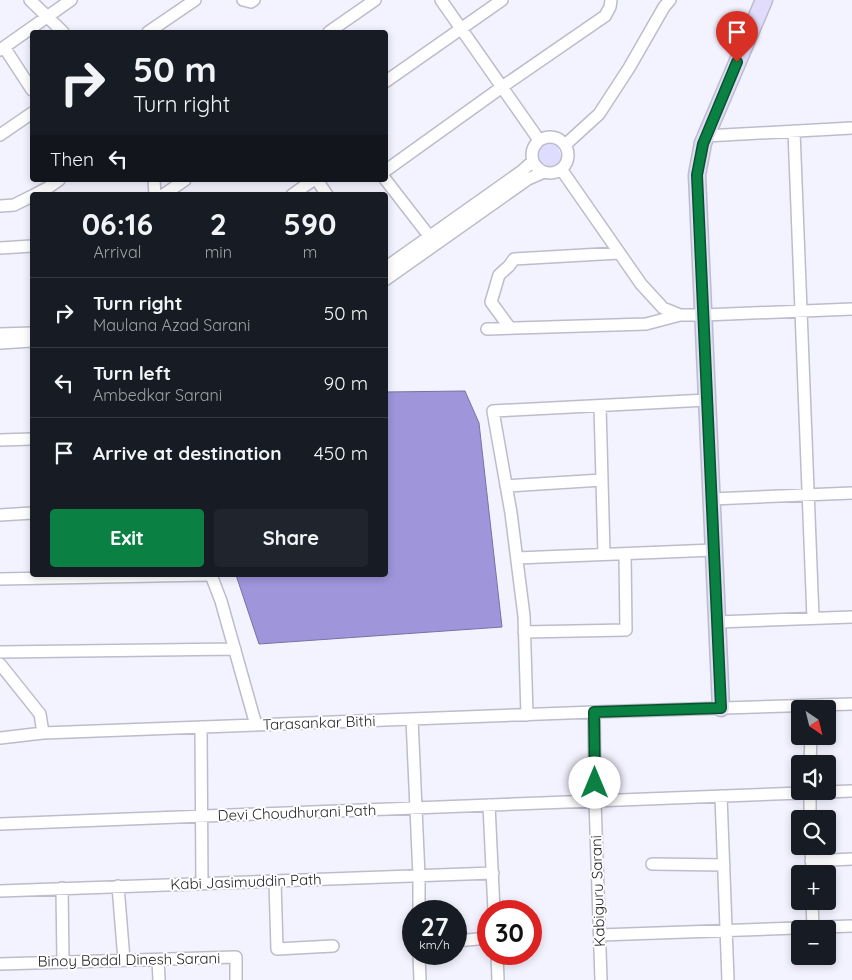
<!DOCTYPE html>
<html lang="en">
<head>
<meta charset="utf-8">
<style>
	body { margin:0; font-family:Quicksand,sans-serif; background:#20242c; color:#f1f3f6; height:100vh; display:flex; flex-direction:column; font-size:19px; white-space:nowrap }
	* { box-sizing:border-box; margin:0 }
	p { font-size:16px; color:#9ea1a6 }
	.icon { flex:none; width:28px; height:28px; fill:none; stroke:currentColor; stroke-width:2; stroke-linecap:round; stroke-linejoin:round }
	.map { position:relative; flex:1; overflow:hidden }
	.details { position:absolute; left:30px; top:192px; width:358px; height:385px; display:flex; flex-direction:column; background:#171b24; border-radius:5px; box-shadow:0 2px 8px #0003 }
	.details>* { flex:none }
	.top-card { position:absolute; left:30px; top:30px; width:358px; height:152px; border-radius:5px; box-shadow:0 2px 8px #0003; background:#171b24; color:#f1f3f6; overflow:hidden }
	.needle { width:32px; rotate:145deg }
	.controls { position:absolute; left:791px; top:700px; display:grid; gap:10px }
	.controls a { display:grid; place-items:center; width:45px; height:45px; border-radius:5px; background:#171b24; box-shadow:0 2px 8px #0003; font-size:25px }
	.speed { position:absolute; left:402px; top:900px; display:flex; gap:10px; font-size:25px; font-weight:700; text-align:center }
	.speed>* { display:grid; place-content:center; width:65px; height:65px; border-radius:50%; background:#171b24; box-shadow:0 2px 8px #0003; line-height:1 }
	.speed small { font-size:12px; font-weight:400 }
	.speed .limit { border:8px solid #d22; background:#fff; color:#111 }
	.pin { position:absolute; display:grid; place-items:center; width:42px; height:42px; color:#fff; margin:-51px -21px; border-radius:50% 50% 50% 0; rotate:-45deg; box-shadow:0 0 5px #0007 }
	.pin .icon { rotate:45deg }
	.me { position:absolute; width:55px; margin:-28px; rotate:0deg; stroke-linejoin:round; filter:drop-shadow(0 0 4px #0008) }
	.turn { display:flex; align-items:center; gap:18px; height:105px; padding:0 20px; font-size:22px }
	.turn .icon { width:65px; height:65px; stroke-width:2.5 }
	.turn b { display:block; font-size:35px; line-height:42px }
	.then { display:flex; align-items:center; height:48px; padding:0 20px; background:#0003; gap:10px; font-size:19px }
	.eta { display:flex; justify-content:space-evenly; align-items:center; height:85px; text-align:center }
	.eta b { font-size:30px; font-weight:700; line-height:35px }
	.button { display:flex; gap:10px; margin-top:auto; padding:10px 20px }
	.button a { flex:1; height:58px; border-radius:5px; background:#0b8043; color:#fff; font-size:20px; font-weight:700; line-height:58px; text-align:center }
	.button a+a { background:#20242c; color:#f1f3f6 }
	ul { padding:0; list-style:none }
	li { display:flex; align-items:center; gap:15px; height:70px; padding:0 20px; border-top:1px solid #363941 }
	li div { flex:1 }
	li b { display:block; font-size:19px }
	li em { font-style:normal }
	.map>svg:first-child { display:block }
	.green { fill:#dfddff }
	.water { fill:#9e95db; stroke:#7872a4 }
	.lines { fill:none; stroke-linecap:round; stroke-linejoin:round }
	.street-casing { stroke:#bdbccb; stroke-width:14 }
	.secondary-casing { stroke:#bdbccb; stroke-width:19 }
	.street { stroke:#fff; stroke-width:11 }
	.secondary { stroke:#e1dcfc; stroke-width:16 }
	.route-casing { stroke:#07532c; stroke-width:12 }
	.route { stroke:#0b8043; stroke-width:9 }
	.labels { text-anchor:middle; stroke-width:4; stroke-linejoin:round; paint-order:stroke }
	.street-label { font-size:15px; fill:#201f25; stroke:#fff }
</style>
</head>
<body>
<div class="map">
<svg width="852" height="980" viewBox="0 0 852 980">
	<rect width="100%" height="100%" fill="#f3f2ff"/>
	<path class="green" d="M547,142L558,144L559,151L563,158C546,186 519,149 547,142Z"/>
	<path class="water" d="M465,391L479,423L502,627L259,644L236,575H385V392Z"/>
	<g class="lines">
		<g class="street-casing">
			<path id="street" d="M30,0L63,32
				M243,0L251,2L254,0
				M441,0L539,140
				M148,32L195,0
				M329,32L375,0
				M4,47L32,90
				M0,50L71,0
				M385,82L502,0
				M794,131L813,618
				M0,135L32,113
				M706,136L852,128
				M532 155a18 18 0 1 1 36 0a18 18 0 1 1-36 0Z
				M565,145L599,114L629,68L664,7L670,0
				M561,169L641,284L663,308L680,315H704L852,309
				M385,171L502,87L605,16L610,7L611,0
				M385,179L433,241
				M154,180L155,195
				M317,180L327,195
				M34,195L49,187L59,180
				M163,195L185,180
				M292,195L313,180
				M0,206L14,205L32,196
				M0,248L32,246
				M385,268L522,171L533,161
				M385,280L528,179L544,172
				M510,328L491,302L499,275L509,266L514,259L619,253
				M487,329L646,324L680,315
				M0,334L32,333
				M0,343L32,341
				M600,406L604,554
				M0,440L32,439
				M506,486L602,480
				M712,499L852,493
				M0,515L32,513
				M517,558L714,550
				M211,575L221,601L256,725
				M0,579L207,575
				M717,622L852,617
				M524,632L626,630L625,554
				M0,652L235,649
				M0,664L40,714L43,733
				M594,712L595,800L601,980
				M527,715L524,616L511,513L493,411L707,400
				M412,719L419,876V911
				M201,727L202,883
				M0,738L43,733L594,712L852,704
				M810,764L811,736
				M810,791V819
				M721,796L728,980
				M489,805L494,911
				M0,824L852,791
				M811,846L812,874
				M811,861L852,859
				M652,864L724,865
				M275,881L277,949L333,946
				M118,886L124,960
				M62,888L63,962
				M0,891L493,873
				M812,901L813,927
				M600,935L852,926
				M456,941L489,938
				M419,954L420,980
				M497,954L498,980
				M158,960L159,980
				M0,964L236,957V980"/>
		</g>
		<g class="secondary-casing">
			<path id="secondary" d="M721,708L697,175L703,143L764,0"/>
		</g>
		<use href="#street" class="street"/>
		<use href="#secondary" class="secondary"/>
	</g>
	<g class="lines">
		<g class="route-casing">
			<path id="route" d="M595,783L594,712L721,708L697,175L703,144L737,62"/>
		</g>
		<use href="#route" class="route"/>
	</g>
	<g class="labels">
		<g class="street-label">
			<text transform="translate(319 723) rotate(-2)" y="5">Tarasankar Bithi</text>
			<text transform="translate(297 813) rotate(-2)" y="5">Devi Choudhurani Path</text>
			<text transform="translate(246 882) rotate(-2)" y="5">Kabi Jasimuddin Path</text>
			<text transform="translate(598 891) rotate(-92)" y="5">Kabiguru Sarani</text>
			<text transform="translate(129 960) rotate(-1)" y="5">Binoy Badal Dinesh Sarani</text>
		</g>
	</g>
</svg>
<div class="controls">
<a><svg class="needle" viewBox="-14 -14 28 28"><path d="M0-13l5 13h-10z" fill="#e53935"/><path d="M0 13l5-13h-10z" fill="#9ea1a6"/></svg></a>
<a><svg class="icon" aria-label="sound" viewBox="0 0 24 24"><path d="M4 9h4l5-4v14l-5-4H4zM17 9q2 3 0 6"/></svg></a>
<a><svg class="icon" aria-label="search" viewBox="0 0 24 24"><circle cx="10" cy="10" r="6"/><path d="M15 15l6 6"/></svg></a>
<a>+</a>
<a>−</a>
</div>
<div class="speed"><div>27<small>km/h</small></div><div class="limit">30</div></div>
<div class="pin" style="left:737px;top:62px;background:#d93025"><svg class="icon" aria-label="arrive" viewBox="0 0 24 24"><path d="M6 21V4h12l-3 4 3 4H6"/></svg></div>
<svg class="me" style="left:595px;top:783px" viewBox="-20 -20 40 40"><circle r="19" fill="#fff"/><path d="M0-13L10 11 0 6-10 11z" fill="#0b8043"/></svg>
<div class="top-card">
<div class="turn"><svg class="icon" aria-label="right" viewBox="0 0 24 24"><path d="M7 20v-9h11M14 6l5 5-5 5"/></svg><div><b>50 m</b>Turn right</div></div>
<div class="then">Then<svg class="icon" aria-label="left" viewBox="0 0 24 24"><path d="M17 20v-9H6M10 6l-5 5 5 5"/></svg></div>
</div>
<section class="details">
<div class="eta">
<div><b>06:16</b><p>Arrival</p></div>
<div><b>2</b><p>min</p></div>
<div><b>590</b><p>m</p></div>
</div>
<ul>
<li><svg class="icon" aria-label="right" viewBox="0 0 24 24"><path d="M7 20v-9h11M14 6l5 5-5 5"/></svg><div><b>Turn right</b><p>Maulana Azad Sarani</p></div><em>50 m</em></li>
<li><svg class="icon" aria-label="left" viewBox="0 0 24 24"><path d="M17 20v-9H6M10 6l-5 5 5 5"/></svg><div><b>Turn left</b><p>Ambedkar Sarani</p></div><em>90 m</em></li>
<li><svg class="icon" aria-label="arrive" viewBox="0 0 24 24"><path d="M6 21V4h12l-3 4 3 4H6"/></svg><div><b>Arrive at destination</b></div><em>450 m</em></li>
</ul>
<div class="button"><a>Exit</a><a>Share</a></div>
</section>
</div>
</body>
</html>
